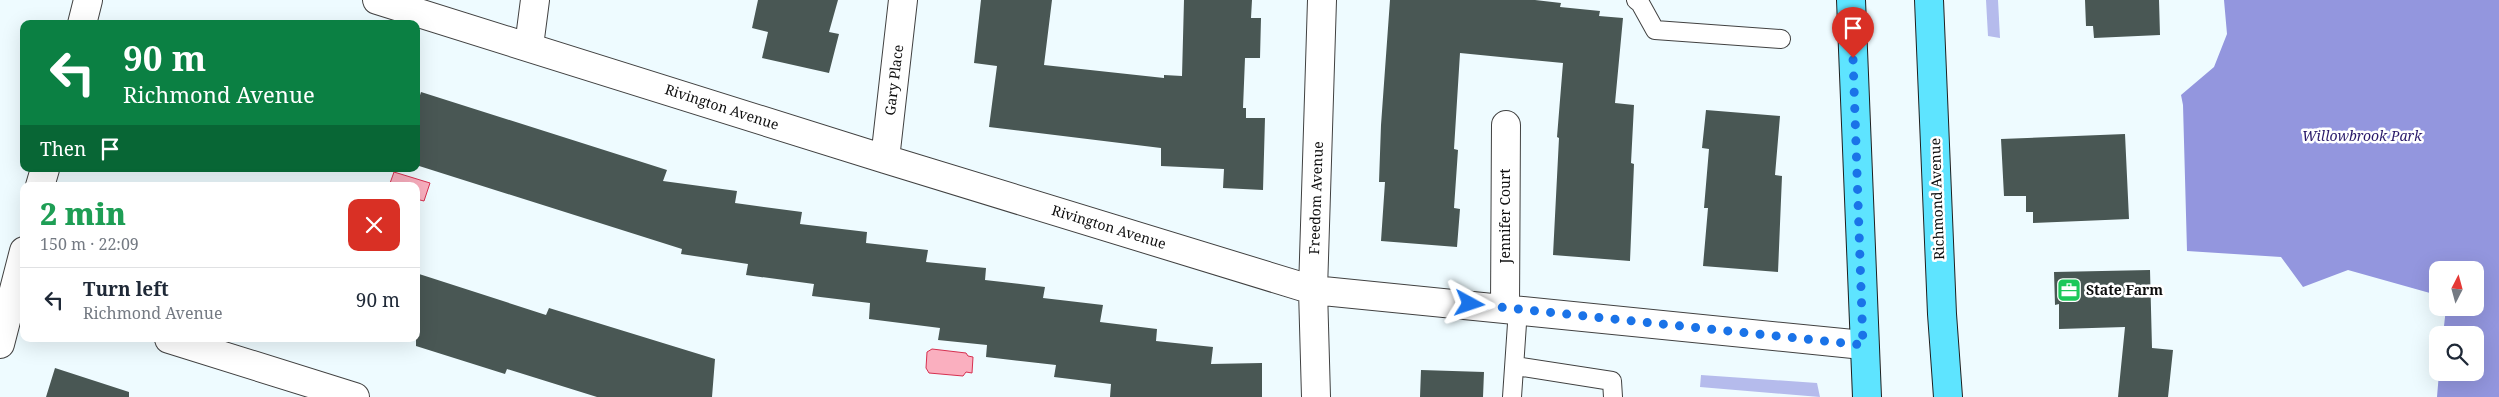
<!DOCTYPE html>
<html lang="en">
<head>
<meta charset="utf-8">
<style>
	body { margin:0; font-family:"Noto Serif",serif; background:#f6f6f7; color:#1f2937; height:100vh; display:flex; flex-direction:column; font-size:19px; white-space:nowrap }
	* { box-sizing:border-box; margin:0 }
	p { font-size:16px; color:#747a83 }
	.icon { flex:none; width:28px; height:28px; fill:none; stroke:currentColor; stroke-width:2; stroke-linecap:round; stroke-linejoin:round }
	.map { position:relative; flex:1; overflow:hidden }
	.sheet { position:absolute; left:20px; top:182px; width:400px; height:160px; display:flex; flex-direction:column; background:#fff; border-radius:10px; box-shadow:0 5px 20px #0002 }
	.sheet>* { flex:none }
	.top-card { position:absolute; left:20px; top:20px; width:400px; height:152px; border-radius:10px; box-shadow:0 5px 20px #0002; background:#0b8043; color:#fff; overflow:hidden }
	.needle { width:32px; rotate:6deg }
	.buttons { position:absolute; left:2429px; top:261px; display:grid; gap:10px }
	.buttons a { display:grid; place-items:center; width:55px; height:55px; border-radius:10px; background:#fff; box-shadow:0 5px 20px #0002; font-size:25px }
	.pin { position:absolute; display:grid; place-items:center; width:42px; height:42px; color:#fff; margin:-51px -21px; border-radius:50% 50% 50% 0; rotate:-45deg; box-shadow:0 0 5px #0007 }
	.pin .icon { rotate:45deg }
	.me { position:absolute; width:55px; margin:-28px; rotate:95deg; stroke-linejoin:round; filter:drop-shadow(0 0 4px #0008) }
	.turn { display:flex; align-items:center; gap:18px; height:105px; padding:0 20px; font-size:22px }
	.turn .icon { width:65px; height:65px; stroke-width:2.5 }
	.turn b { display:block; font-size:35px; line-height:42px }
	.then { display:flex; align-items:center; height:48px; padding:0 20px; background:#0003; gap:10px; font-size:19px }
	.round { display:grid; place-items:center; flex:none; width:52px; height:52px; border-radius:10px; background:#f6f6f7 }
	.overview { display:flex; align-items:center; justify-content:space-between; height:85px; padding:0 20px }
	h1 { font-size:30px; font-weight:800; line-height:38px; color:#1e9e55 }
	ul { padding:0; list-style:none }
	li { display:flex; align-items:center; gap:15px; height:65px; padding:0 20px; border-top:1px solid #e0e1e3 }
	li div { flex:1 }
	li b { display:block; font-size:19px }
	li em { font-style:normal }
	.map>svg:first-child { display:block }
	.green { fill:#b5bbec }
	.forest { fill:#9396de }
	.water { fill:#faafbf; stroke:#d73050 }
	.building { fill:#495754 }
	.lines { fill:none; stroke-linecap:round; stroke-linejoin:round }
	.lane-casing { stroke:#414141; stroke-width:20 }
	.street-casing { stroke:#414141; stroke-width:30 }
	.primary-casing { stroke:#1f1f1f; stroke-width:30 }
	.lane { stroke:#fff; stroke-width:18 }
	.street { stroke:#fff; stroke-width:28 }
	.primary { stroke:#5ee4ff; stroke-width:28 }
	.route { stroke:#1a73e8; stroke-width:9; stroke-dasharray:0 16.2 }
	.labels { text-anchor:middle; stroke-width:5; stroke-linejoin:round; paint-order:stroke }
	.street-label { font-size:14px; fill:#0e0e0e; stroke:#fff }
	.park-label { font-size:14px; font-style:italic; fill:#29196a; stroke:#fff }
	.poi-label { font-size:14px; font-weight:bold; fill:#0e0e0e; stroke:#fff; text-anchor:start }
</style>
</head>
<body>
<div class="map">
<svg width="2499" height="397" viewBox="0 0 2499 397">
	<rect width="100%" height="100%" fill="#eefbff"/>
	<path class="green" d="M1986,0H1998L2000,38L1988,36Z
		M1701,375L1817,383L1820,397L1700,387Z"/>
	<path class="forest" d="M2224,0H2499V397H2437L2439,373L2475,372V335H2443L2446,308H2475V270H2438L2437,295L2348,270L2303,287L2281,257L2187,251L2183,105L2181,95L2214,67L2227,34Z"/>
	<path class="water" d="M394,172L430,183L424,201L416,199V186H389Z
		M932,349L966,353L968,356L973,357L972,373L966,372L963,376L929,373L926,368L927,352Z"/>
	<path class="building" d="M758,0H838L829,32L839,34L829,73L762,58L768,32L752,28Z
		M981,0H1052L1044,65L1164,78V75L1182,76L1184,0H1252L1251,18H1261L1260,58H1245L1243,108H1246V118H1265L1263,190L1223,188L1224,169L1161,166V148L989,127L997,66L974,63Z
		M1390,0H1535L1561,3L1560,7L1600,11L1599,16L1623,18L1615,103L1634,105L1631,163L1634,164L1630,261L1553,255L1559,138L1557,137L1563,63L1460,53L1454,149L1458,150L1454,208L1460,209L1457,247L1381,241L1385,182H1379L1381,125Z
		M2085,0H2159L2160,35L2094,38L2093,26H2086Z
		M421,92L667,170L663,181L737,191L735,203L802,212L800,224L867,232L866,243L928,250L926,262L986,268L985,280L1045,287L1043,298L1103,305L1100,322L1157,329L1156,341L1213,347L1211,364L1262,363V397H1110L1111,384L1054,377L1056,365L986,357L987,345L938,340L940,328L869,319L870,303L812,296L814,284L746,275L748,264L681,254L682,249L416,165V108Z
		M1706,110L1780,116L1775,175L1782,176L1778,272L1703,266L1708,208H1704L1709,149L1702,148Z
		M2125,134L2129,219L2033,223V212H2026V196H2004L2001,139Z
		M2150,270L2152,348L2173,350L2168,397H2118L2125,327L2059,329V304L2055,305L2054,272Z
		M416,273L546,315L549,308L715,359L712,397H597L507,369L505,374L416,346Z
		M55,368L129,392V397H46Z
		M1421,370L1484,372L1483,397H1420Z"/>
	<g class="lines">
		<g class="lane-casing">
			<path id="lane" d="M1636,0L1640,3L1655,30L1781,39
				M1516,366L1612,381L1613,397
				M1512,397L1518,309"/>
		</g>
		<g class="street-casing">
			<path id="street" d="M377,0L885,159L1313,290L1863,345
				M82,24L88,0
				M529,46L535,0
				M885,159L903,0
				M40,186L45,169
				M1505,307L1506,125
				M169,339L355,397
				M0,344L24,251
				M1316,397L1313,290L1322,0"/>
		</g>
		<g class="primary-casing">
			<path id="primary" d="M1851,0L1867,397
				M1929,0L1942,314L1948,397"/>
		</g>
		<use href="#lane" class="lane"/>
		<use href="#street" class="street"/>
		<use href="#primary" class="primary"/>
	</g>
	<g class="lines">
		<path class="route" d="M1470,304L1863,345L1853,58"/>
	</g>
	<defs>
		<g id="office-square" transform="scale(1.25)"><rect x="-9" y="-9" width="18" height="18" rx="4" fill="#1cc85a" stroke="#fff"/><path d="M-6-3h4V-5.5h4V-3h4V5H-6ZM-1-4.5V-3h2v-1.5ZM-6 0V1H6V0Z" fill="#fff"/></g>
	</defs>
	<g fill-rule="evenodd">
		<use href="#office-square" x="2069" y="290"/>
	</g>
	<g class="labels">
		<g class="street-label">
			<text transform="translate(894 80) rotate(-83)" y="5">Gary Place</text>
			<text transform="translate(722 107) rotate(18)" y="5">Rivington Avenue</text>
			<text transform="translate(1316 198) rotate(-88)" y="5">Freedom Avenue</text>
			<text transform="translate(1937 199) rotate(-92)" y="5">Richmond Avenue</text>
			<text transform="translate(1505 216) rotate(-90)" y="5">Jennifer Court</text>
			<text transform="translate(1109 227) rotate(17)" y="5">Rivington Avenue</text>
		</g>
		<g class="park-label">
			<text x="2362" y="141">Willowbrook Park</text>
		</g>
		<g class="poi-label">
			<text x="2086" y="295">State Farm</text>
		</g>
	</g>
</svg>
<div class="buttons">
<a><svg class="needle" viewBox="-14 -14 28 28"><path d="M0-13l5 13h-10z" fill="#e53935"/><path d="M0 13l5-13h-10z" fill="#747a83"/></svg></a>
<a><svg class="icon" aria-label="search" viewBox="0 0 24 24"><circle cx="10" cy="10" r="6"/><path d="M15 15l6 6"/></svg></a>
</div>
<div class="pin" style="left:1853px;top:58px;background:#d93025"><svg class="icon" aria-label="arrive" viewBox="0 0 24 24"><path d="M6 21V4h12l-3 4 3 4H6"/></svg></div>
<svg class="me" style="left:1470px;top:304px" viewBox="-20 -20 40 40"><path d="M0-17L14 15 0 8-14 15z" fill="#1a73e8" stroke="#fff" stroke-width="4"/></svg>
<div class="top-card">
<div class="turn"><svg class="icon" aria-label="left" viewBox="0 0 24 24"><path d="M17 20v-9H6M10 6l-5 5 5 5"/></svg><div><b>90 m</b>Richmond Avenue</div></div>
<div class="then">Then<svg class="icon" aria-label="arrive" viewBox="0 0 24 24"><path d="M6 21V4h12l-3 4 3 4H6"/></svg></div>
</div>
<section class="sheet">
<div class="overview"><div><h1>2 min</h1><p>150 m · 22:09</p></div><a class="round" style="background:#d93025;color:#fff"><svg class="icon" aria-label="close" viewBox="0 0 24 24"><path d="M6 6l12 12M18 6L6 18"/></svg></a></div>
<ul>
<li><svg class="icon" aria-label="left" viewBox="0 0 24 24"><path d="M17 20v-9H6M10 6l-5 5 5 5"/></svg><div><b>Turn left</b><p>Richmond Avenue</p></div><em>90 m</em></li>
</ul>
</section>
</div>
</body>
</html>
